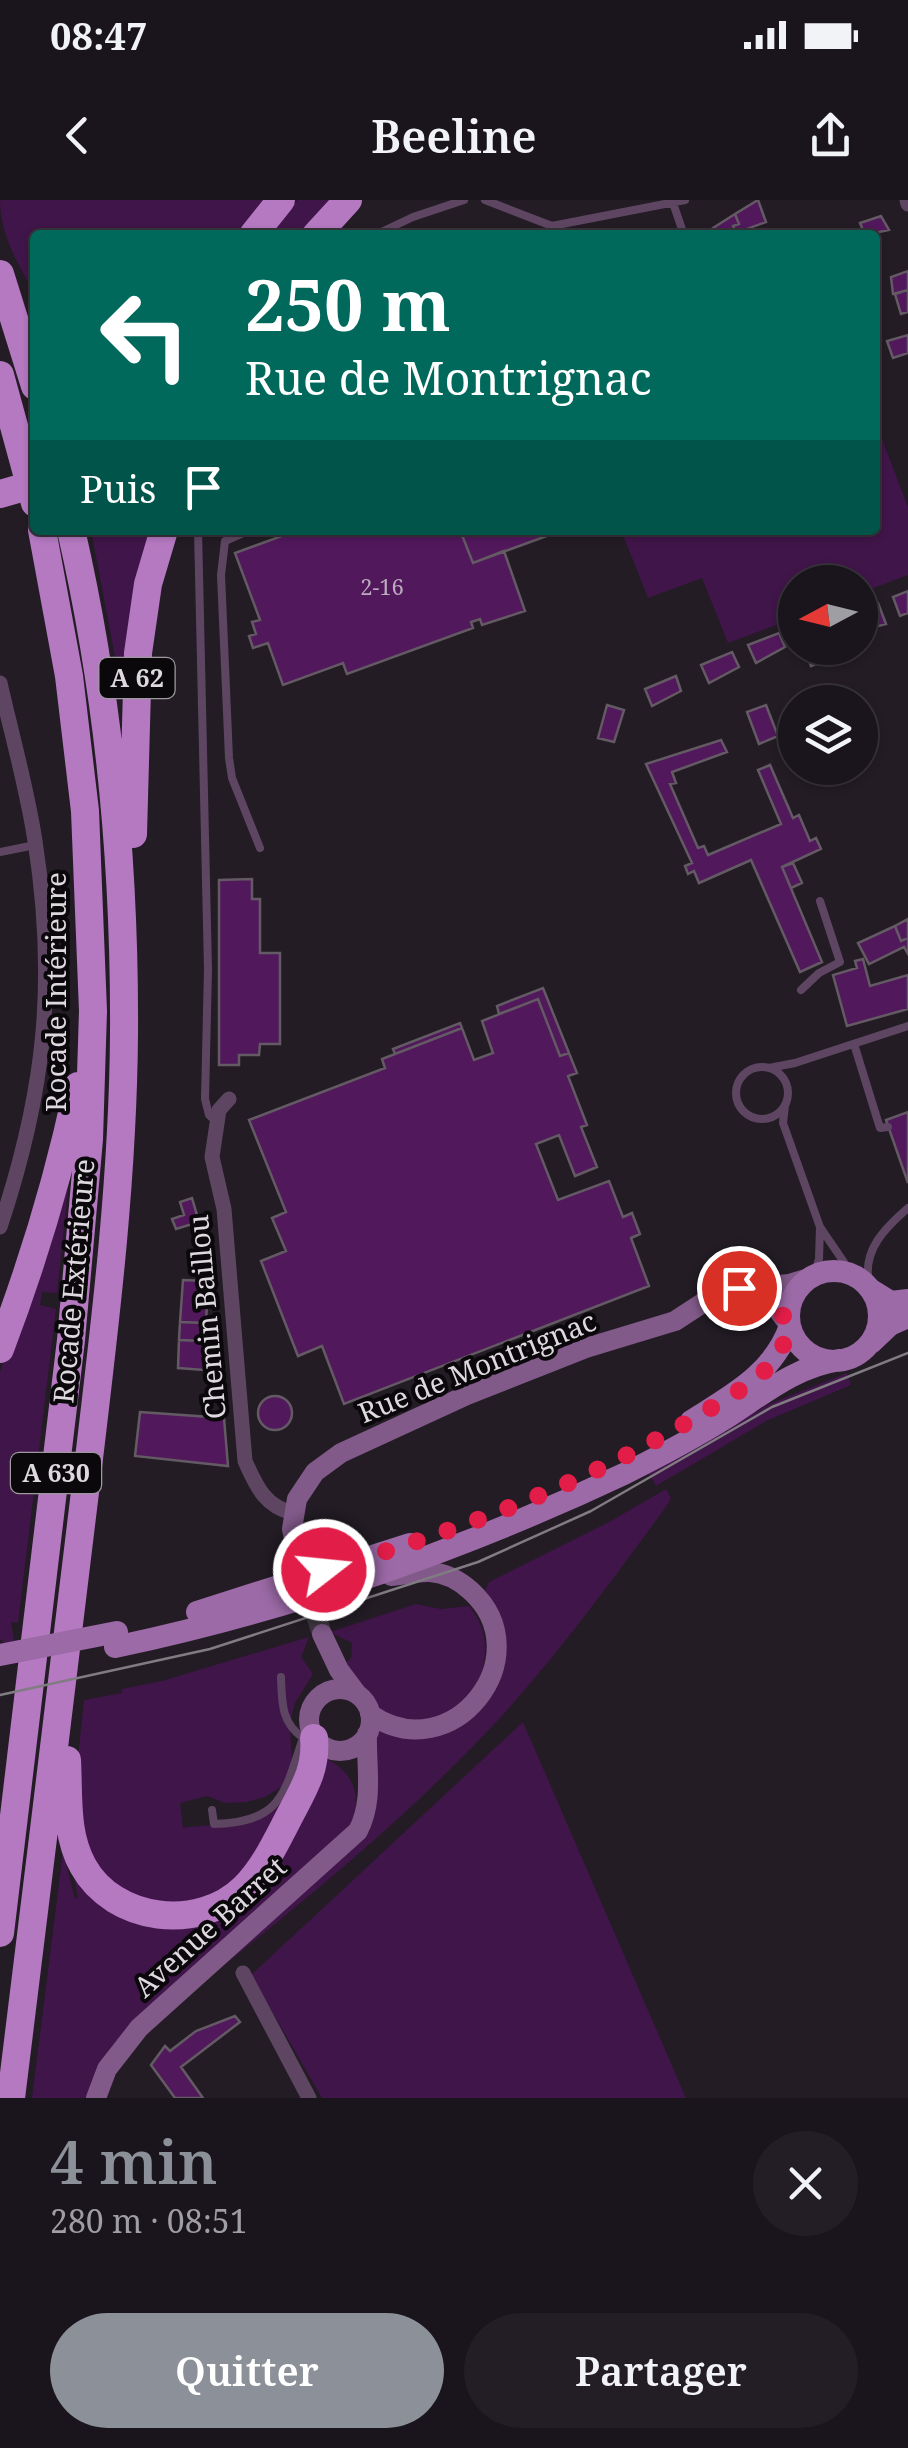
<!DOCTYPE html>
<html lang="fr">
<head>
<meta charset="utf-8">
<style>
	body { margin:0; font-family:"Noto Serif",serif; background:#231e25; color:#f1f3f6; height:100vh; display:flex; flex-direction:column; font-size:38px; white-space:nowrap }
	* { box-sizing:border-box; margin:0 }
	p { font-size:32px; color:#9f9fa3 }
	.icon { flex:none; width:55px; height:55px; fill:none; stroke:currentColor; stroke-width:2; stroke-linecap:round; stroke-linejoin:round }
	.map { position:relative; height:1898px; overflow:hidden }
	.sheet { display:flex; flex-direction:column; background:#1a151c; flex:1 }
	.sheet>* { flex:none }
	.banner { position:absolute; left:30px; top:30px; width:850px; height:305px; border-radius:10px; box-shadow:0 2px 8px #0004,0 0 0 2px #38343b; background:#00695c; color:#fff; overflow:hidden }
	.needle { width:65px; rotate:263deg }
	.tools { position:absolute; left:778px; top:365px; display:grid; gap:20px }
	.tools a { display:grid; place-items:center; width:100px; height:100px; border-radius:50%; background:#1a151c; box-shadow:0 2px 8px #0004,0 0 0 2px #38343b; font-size:50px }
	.pin { position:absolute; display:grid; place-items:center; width:85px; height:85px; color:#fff; margin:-42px; border:5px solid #fff; border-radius:50%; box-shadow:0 2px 10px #0007 }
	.me { position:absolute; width:110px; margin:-55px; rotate:74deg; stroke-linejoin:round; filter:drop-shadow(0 0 8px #0008) }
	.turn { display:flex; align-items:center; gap:35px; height:210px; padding:0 50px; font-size:45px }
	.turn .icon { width:130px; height:130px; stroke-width:2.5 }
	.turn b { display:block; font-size:70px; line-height:85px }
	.then { display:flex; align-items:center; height:95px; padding:0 50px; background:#0003; gap:20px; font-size:38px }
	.round { display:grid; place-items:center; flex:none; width:105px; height:105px; border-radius:52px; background:#231e25 }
	.summary { display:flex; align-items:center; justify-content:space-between; height:170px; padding:0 50px }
	h1 { font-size:60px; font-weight:600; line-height:75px; color:#8c9099 }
	.action { display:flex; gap:20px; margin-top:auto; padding:20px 50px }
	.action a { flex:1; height:115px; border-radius:60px; background:#8c9099; color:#fff; font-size:40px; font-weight:600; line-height:115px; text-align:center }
	.action a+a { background:#231e25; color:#f1f3f6 }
	.status { display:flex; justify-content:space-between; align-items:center; height:70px; padding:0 50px; background:#1a151c; direction:ltr }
	.status svg { height:28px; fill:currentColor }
	header { display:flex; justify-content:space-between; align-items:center; height:130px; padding:0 50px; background:#1a151c; font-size:45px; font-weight:600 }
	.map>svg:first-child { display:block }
	.green { fill:#401549 }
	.building { fill:#51185c; stroke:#635a64; stroke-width:2.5 }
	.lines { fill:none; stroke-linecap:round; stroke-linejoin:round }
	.secondary-tunnel { stroke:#3f3841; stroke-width:20; stroke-dasharray:20 10; stroke-linecap:butt }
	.lane { stroke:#5e4663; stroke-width:8 }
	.street { stroke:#5e4663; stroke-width:15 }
	.secondary { stroke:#815a89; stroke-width:20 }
	.primary { stroke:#9c6aa7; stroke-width:22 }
	.highway { stroke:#b579c2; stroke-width:28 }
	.tram { stroke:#817b82; stroke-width:2.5 }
	.primary-bridge { stroke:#9c6aa7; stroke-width:22 }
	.highway-bridge { stroke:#b579c2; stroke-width:28 }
	.route { stroke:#e11d48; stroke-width:18; stroke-dasharray:0 32.4 }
	.labels { text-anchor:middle; stroke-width:8; stroke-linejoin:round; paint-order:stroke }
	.number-label { font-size:22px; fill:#bba9be }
	.shield { fill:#0b080c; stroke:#9f9aa0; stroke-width:2.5 }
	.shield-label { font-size:25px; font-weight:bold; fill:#ded9df }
	.street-label { font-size:28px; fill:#ded9df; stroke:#0b080c }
</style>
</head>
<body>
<div class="status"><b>08:47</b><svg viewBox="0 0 49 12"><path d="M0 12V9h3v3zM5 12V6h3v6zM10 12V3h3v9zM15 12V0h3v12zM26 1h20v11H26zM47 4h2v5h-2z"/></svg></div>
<header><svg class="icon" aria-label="back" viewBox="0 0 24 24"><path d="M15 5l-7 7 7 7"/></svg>Beeline<svg class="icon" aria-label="share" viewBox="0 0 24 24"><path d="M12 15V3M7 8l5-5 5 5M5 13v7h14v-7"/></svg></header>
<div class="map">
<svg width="908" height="1898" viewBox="0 0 908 1898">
	<rect width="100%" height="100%" fill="#231c25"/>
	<path class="green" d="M0,0H270L242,35H35V94C18,65 0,34 0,0Z
		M298,0H341L311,35H267Z
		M875,221L908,307V375L860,393V382H795V418L728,443L702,378L648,398L621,330H875Z
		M91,330H157L124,475L120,473L117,467Z
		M64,990H68L57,1093L42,1092L40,1105L56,1109L18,1423L11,1422L14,1441L5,1443L0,1439V1172Z
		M847,1173L851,1185L766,1221L656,1286L649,1274L769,1204Z
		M666,1289L671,1298L668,1304C614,1378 560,1452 498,1520C399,1627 285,1716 172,1807L368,1633C385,1600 369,1561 380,1526C404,1539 429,1543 455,1529C511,1497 496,1466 487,1412C485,1401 483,1393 489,1382L609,1322Z
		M416,1404L441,1409L469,1406C506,1448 476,1520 418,1522C407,1523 391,1515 380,1512C372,1491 354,1485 343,1466L351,1458L352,1443L330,1432Z
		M309,1437L301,1457L313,1474L295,1503L290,1522L292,1568L283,1586L265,1597L247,1602L225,1603L207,1596L180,1603L183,1628C240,1620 240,1637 291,1597L244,1674L199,1703L153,1706L116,1689L91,1659L75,1587L84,1500L122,1493V1489L162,1481Z
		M523,1522L686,1898H322L251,1775Z
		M320,1556C353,1569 364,1595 350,1627L134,1821L104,1858L86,1898H32L63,1652L75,1699L78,1697L68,1652L98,1697L218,1713Z"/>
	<path class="building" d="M758,0L766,22L736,33L733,26L739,24L735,14Z
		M735,14L739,24L733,26L736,33L716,35L713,28Z
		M881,16L889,30L865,35L860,23Z
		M908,71V90L893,94L891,77Z
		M908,90V112L901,114L895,94Z
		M908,135V153L893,158L887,141Z
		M298,330H460L473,363L504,351L525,411L482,425L480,419L471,422L473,428L347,474L343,463L283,485L268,443L253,448L249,436L256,434L252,422L260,420L235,353Z
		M460,330H483L485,333L494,330H563L473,363Z
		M908,391V413L900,416L893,397Z
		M878,403L886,424L860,431V410Z
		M779,433L785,447L756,463L748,445Z
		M805,448H840L843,457L838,459L836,456L811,466Z
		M732,452L739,467L709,483L701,465Z
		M676,476L681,491L652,506L645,489Z
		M607,505L624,510L614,542L598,538Z
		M766,505L778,536L759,544L747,512Z
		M721,540L727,552L672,572L676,583L670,584L698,648L704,646L708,655L781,624L758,570L770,565L793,618L799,615L810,641L816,638L821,649L782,667L822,762L800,772L751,660L699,683L694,671L688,674L685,666L692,663L646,564Z
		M793,663L802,683L791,688L782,667Z
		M252,679V699H260V753H280V844H260L259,855H239V865H219V680Z
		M908,719V738L901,741L895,726Z
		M895,726L901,741L908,738V754L904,747L869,764L858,743Z
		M863,759L870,786L908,775V809L847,826L833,775L857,768L855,761Z
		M543,788L569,853L560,856L538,799L499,814L497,806Z
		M538,799L560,856L569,853L577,873L568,876L587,925L581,927L597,967L575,976L559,935L536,944L558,1000L609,981L623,1017L632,1013L640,1034L631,1038L649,1086L344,1204L322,1146L298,1156L261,1061L286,1051L272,1018L286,1012L249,920L385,868L382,859L462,828L474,860L493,853L482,821Z
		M460,823L462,828L395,854L393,849Z
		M908,912V983L886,920Z
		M192,998L199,1022L176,1029L172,1019L184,1015L180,1002Z
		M183,1080L208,1081L206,1123L180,1122Z
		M180,1122L206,1123V1130H215V1155L204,1154L205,1141L179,1140Z
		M179,1140L205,1141L204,1170L178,1168Z
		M258 1213a17 17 0 1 1 34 0a17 17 0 1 1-34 0Z
		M140,1212L224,1218L228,1266L135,1256Z
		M235,1816L240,1822L181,1867L203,1898H175L151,1865L165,1846L170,1851L196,1831Z"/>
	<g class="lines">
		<path class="secondary-tunnel" d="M306,1384L322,1434"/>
		<path class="lane" d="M485,0L552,26L685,0
			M673,3L684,35
			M375,35L413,17L464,0
			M198,330L208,769L205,899L209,915L217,922
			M250,330L225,341L221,375L229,558L232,578L260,648
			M0,652L35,645
			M801,790L819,773L840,762L820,701
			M854,844L880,928L888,927
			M736 893a26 26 0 1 1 52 0a26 26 0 1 1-52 0Z
			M769,868L795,863L908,826
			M785,905L783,923L820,1027L852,1074
			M814,1075L819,1059L820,1027
			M869,1084C862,1050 885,1028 908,1008
			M212,1610L214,1624C283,1622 284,1593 303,1538C281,1522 282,1503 281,1477"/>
		<path class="street" d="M907,0L908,4
			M0,483C12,536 27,588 35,641C57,782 45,892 0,1027
			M229,899L219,910L212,957L224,1009L245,1261C256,1285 264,1306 293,1313
			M243,1773L309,1898"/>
		<path class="secondary" d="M754,1088L772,1102L790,1126
			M299,1364L292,1329L297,1299L315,1272L341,1253L467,1195L586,1148L675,1121L721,1091L789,1084L809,1078
			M322,1434L339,1470L357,1494
			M309 1520a31 31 0 1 1 62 0a31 31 0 1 1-62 0Z
			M370,1514C452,1571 542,1456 471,1391C460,1381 446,1373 430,1372C417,1371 404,1375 391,1376
			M96,1898L107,1869L139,1828L358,1631C374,1600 366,1568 367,1534"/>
		<path class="primary" d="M789 1116a45 45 0 1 1 90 0a45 45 0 1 1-90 0Z
			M870,1089L891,1102L908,1100
			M871,1143L890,1125L908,1117
			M691,1221C732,1195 773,1174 790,1126
			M197,1412L410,1344
			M115,1447C290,1410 465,1349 626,1273C660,1256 694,1238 726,1218C762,1195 796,1166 840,1160"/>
		<path class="highway" d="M253,35L281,0
			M316,35L348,0
			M0,74L35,186
			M0,175L35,303
			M133,634L138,453L148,384L164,330
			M0,1149C33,1062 59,977 78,886
			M67,1560C69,1596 65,1634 83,1666C114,1722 199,1732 244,1688C264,1668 276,1642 289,1617C303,1590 317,1569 314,1538
			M0,1733L71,1140L89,939L93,811L85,611L69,476L42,330
			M11,1898C35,1696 62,1494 85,1292C103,1140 123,987 124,834C125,664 109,495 71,330"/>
		<path class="tram" d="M0,1495L210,1449L478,1362L591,1311L772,1207L908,1153"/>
		<path class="primary-bridge" d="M0,1455L117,1432"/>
		<path class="highway-bridge" d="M0,294L35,284"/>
	</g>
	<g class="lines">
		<path class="route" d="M324,1370C455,1332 589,1283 706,1211C728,1198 757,1181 774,1161C782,1151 786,1138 790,1126C777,1106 764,1089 739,1088"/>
	</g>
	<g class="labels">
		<g class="number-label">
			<text x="382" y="395">2-16</text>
		</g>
		<g class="shield">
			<rect x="99.5" y="458" width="75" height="40" rx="8"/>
			<rect x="11" y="1253" width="90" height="40" rx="8"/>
		</g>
		<g class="shield-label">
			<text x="137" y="487">A 62</text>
			<text x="56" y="1282">A 630</text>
		</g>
		<g class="street-label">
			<text transform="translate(56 792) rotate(-90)" y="10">Rocade Intérieure</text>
			<text transform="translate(74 1081) rotate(-85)" y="10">Rocade Extérieure</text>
			<text transform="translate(207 1117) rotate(-95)" y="10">Chemin Baillou</text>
			<text transform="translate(477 1167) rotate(-22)" y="10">Rue de Montrignac</text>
			<text transform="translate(210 1727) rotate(-42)" y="10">Avenue Barret</text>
		</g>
	</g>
</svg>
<div class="tools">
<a><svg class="needle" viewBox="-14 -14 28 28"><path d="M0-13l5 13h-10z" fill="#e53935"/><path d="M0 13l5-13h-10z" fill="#9f9fa3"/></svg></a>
<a><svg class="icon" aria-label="layers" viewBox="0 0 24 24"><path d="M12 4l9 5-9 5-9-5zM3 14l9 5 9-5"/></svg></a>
</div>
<div class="pin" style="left:739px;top:1088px;background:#d93025"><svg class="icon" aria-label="arrive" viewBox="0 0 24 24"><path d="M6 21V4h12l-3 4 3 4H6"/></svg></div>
<svg class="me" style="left:324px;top:1370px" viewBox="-20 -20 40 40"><circle r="17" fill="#e11d48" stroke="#fff" stroke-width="3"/><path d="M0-11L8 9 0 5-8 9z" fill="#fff"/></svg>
<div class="banner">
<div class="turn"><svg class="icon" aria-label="left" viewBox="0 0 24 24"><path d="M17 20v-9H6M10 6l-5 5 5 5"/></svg><div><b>250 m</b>Rue de Montrignac</div></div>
<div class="then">Puis<svg class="icon" aria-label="arrive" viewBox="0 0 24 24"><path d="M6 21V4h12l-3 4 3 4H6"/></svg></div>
</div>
</div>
<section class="sheet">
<div class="summary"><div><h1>4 min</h1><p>280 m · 08:51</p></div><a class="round"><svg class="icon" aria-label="close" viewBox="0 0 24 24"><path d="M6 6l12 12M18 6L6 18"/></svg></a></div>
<div class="action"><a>Quitter</a><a>Partager</a></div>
</section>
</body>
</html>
